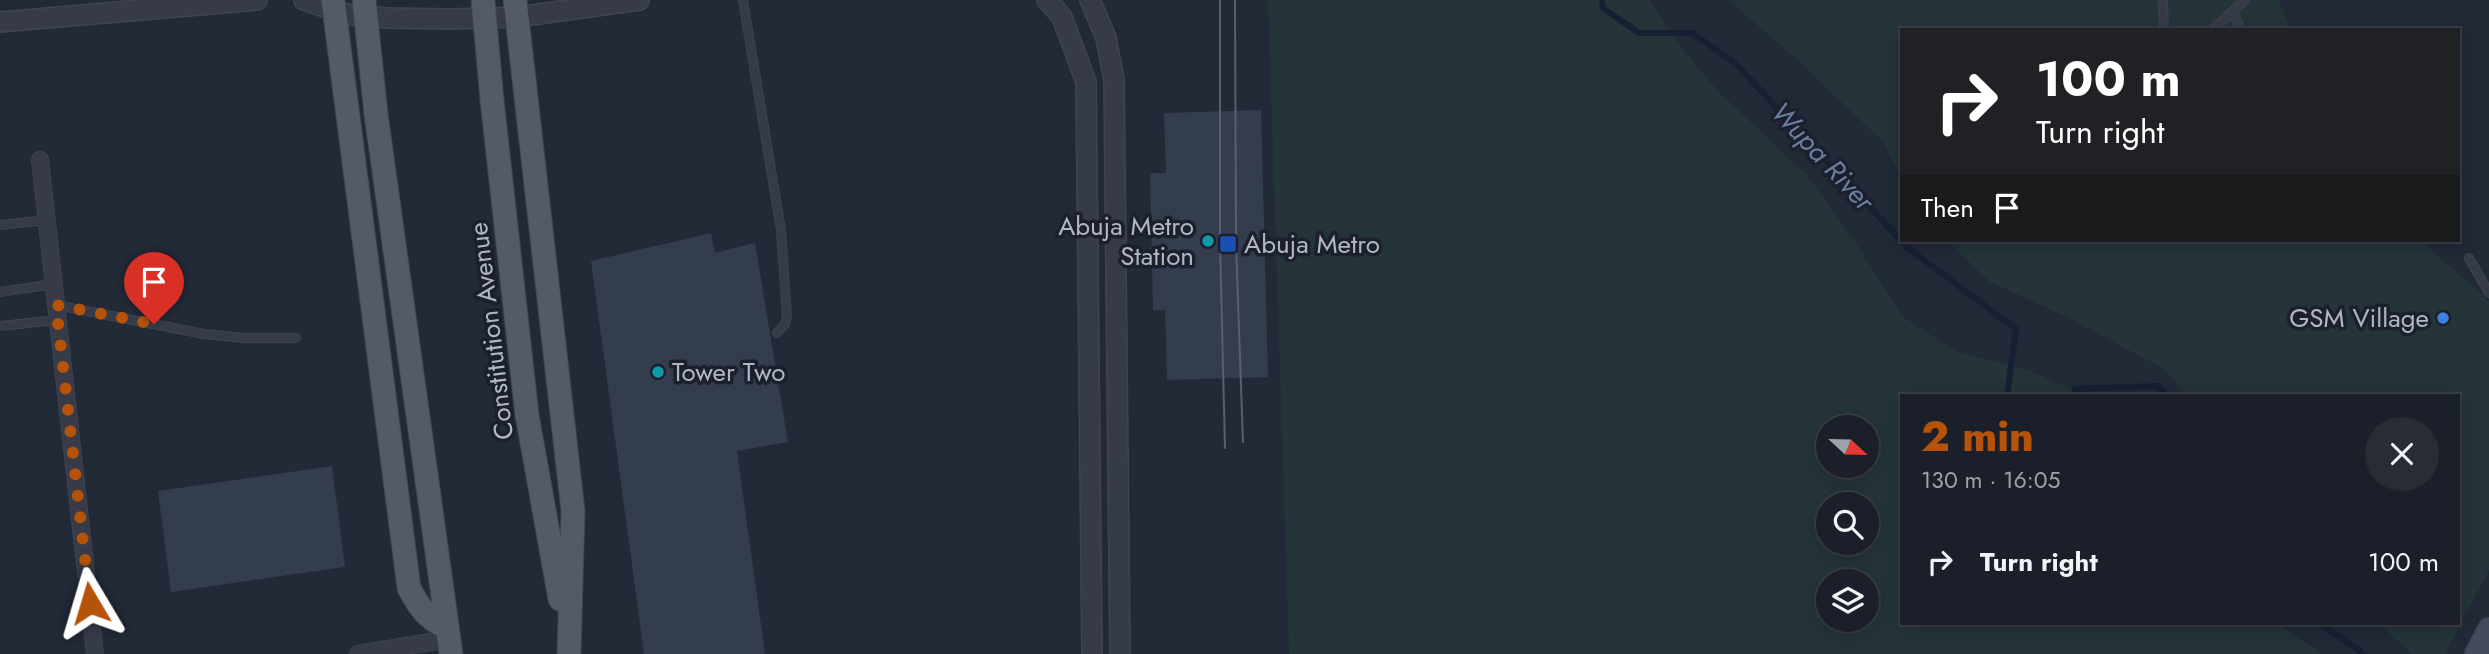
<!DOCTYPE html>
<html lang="en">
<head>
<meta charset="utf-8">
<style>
	body { margin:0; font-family:Jost,sans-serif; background:#272c35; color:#f1f3f6; height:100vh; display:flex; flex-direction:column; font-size:26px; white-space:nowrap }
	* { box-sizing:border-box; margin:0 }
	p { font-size:23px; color:#9fa2a8 }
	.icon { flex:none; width:38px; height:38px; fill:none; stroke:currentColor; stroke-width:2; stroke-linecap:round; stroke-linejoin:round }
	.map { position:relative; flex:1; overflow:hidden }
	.sheet { position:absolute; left:1900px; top:394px; width:560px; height:231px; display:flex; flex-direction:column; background:#1a1f29; border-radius:0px; box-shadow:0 4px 18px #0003,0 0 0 2px #383d46 }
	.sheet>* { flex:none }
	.banner { position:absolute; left:1900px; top:28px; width:560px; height:214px; border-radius:0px; box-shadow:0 4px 18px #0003,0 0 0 2px #383d46; background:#202124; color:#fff; overflow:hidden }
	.needle { width:46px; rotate:112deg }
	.tools { position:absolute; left:1816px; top:415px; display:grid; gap:14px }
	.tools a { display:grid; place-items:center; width:63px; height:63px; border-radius:50%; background:#1a1f29; box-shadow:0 4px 18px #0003,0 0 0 2px #383d46; font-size:35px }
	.pin { position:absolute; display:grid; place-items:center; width:60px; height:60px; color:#fff; margin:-72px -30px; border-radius:50% 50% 50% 0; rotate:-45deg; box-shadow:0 0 7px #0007 }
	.pin .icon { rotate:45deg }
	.me { position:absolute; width:77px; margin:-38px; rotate:353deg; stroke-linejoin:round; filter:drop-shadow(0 0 5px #0008) }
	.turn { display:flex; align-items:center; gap:24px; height:147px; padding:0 21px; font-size:32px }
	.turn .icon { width:91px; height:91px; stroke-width:2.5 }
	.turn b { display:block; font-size:49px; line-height:60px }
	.then { display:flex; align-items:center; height:66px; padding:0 21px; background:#0003; gap:14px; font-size:26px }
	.round { display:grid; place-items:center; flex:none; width:74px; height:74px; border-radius:37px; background:#272c35 }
	.summary { display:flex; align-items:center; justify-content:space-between; height:119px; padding:0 21px }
	h1 { font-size:42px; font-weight:800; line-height:52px; color:#b45309 }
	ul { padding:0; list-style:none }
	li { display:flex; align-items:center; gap:21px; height:98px; padding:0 21px }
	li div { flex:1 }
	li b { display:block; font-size:26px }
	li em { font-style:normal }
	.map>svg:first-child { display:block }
	.green { fill:#243438; fill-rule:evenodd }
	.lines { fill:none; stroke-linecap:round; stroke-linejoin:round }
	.stream { stroke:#172033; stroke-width:6 }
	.building { fill:#343d4d }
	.service-casing { stroke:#3f4451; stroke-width:10 }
	.minor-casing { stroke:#3f4451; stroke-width:18 }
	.tertiary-casing { stroke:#3f4451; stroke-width:22 }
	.secondary-casing { stroke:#3f4451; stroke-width:24 }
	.primary-casing { stroke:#3f4451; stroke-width:25 }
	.service { stroke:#363b47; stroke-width:8 }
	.minor { stroke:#363b47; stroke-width:16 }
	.tertiary { stroke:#363b47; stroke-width:19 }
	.secondary { stroke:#444a5a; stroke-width:21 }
	.primary { stroke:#545a67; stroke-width:23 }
	.tram { stroke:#585f6e; stroke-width:2 }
	.primary-bridge-casing { stroke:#3f4451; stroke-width:25; stroke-linecap:butt }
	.primary-bridge { stroke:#545a67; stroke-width:23 }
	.route { stroke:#b45309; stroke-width:12; stroke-dasharray:0 21.6 }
	.culture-dot { fill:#0f9aa8; stroke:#1b202c; stroke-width:2.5 }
	.transit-dot { fill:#1a4fb4; stroke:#1b202c; stroke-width:2.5 }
	.shop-dot { fill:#3f7fe0; stroke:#1b202c; stroke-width:2.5 }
	.labels { text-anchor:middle; stroke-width:7; stroke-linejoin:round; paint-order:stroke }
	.poi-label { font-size:26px; fill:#b0b6c4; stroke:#1b202c; text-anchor:end }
	.street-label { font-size:26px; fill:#b0b6c4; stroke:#1b202c }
	.water-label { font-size:28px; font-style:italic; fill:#6b7da1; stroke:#1b202c }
</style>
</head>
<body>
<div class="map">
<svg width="2489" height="654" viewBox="0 0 2489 654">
	<rect width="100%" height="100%" fill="#222937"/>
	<path class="green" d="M1268,0H1649L1686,53L1718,91L1808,176L1856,243L1902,316L1957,352L2031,371L2084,395L1902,396V623H2277L2322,654H1289ZM1829,427H1867V466H1829ZM1829,504H1867V542H1829ZM1829,581H1867V620H1829Z
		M1728,0H2279L2291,30H1902V179L1882,141L1793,56Z
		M1946,240H2420L2489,301V570L2445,654H2411L2379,623H2459V396L2187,395L2162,368L2069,318L1990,282Z"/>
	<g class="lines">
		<path class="stream" d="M1602,0L1603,8L1639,33H1692L1735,63L1908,248L2016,329L2007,396
			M2074,396L2075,389L2158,386L2167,396
			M2320,623L2364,654"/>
	</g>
	<path class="building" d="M1261,110L1268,377L1167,380L1165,310H1153L1150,173H1166L1164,113Z
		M711,233L715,253L755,243L788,442L737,451L765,654H644L591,261Z
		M332,466L345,567L171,592L158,491Z"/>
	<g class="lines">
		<g class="service-casing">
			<path id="service" d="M743,0L781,230L787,316L785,324L777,333
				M2163,0L2164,30
				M2233,13L2241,30
				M2212,30L2245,0
				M0,225L47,220
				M2469,258L2489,293
				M0,292L54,284
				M56,305L204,334L245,338H296
				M0,326L58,320"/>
		</g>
		<g class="minor-casing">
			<path id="minor" d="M40,160L95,654
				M358,654L449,639"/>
		</g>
		<g class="tertiary-casing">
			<path id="tertiary" d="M304,0L335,11L351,15L387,18L452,19L517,17L639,0
				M1047,0L1062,17L1086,82L1092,654
				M1090,0L1106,38L1114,80L1120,654
				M0,22L257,0"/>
		</g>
		<g class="secondary-casing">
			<path id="secondary" d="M2476,654L2489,629"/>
		</g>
		<g class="primary-casing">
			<path id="primary" d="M333,0L409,588C420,609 426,617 447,628
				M515,0L573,511L569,654
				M492,100L527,415L560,599
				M376,114L451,654"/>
		</g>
		<use href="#service" class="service"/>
		<use href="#minor" class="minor"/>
		<use href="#tertiary" class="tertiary"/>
		<use href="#secondary" class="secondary"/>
		<use href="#primary" class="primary"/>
		<path class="tram" d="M1220,0V243L1225,448
			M1235,0L1236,244L1243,442"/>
		<g class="primary-bridge-casing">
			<path id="primary-bridge" d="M364,0L376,114
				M483,0L492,100"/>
		</g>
		<use href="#primary-bridge" class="primary-bridge"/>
	</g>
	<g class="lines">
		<path class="route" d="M90,603L56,305L154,324"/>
	</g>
	<g class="culture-dot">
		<circle cx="1208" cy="241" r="7"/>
		<circle cx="658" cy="372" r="7"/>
	</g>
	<rect class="transit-dot" x="1219" y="235" width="18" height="18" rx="3.5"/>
	<circle class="shop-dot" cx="2443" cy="318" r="7"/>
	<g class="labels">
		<g class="poi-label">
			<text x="1194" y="235">Abuja Metro<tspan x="1194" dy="30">Station</tspan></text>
			<text x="1244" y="253" text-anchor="start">Abuja Metro</text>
			<text x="2429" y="327">GSM Village</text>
			<text x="672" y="381" text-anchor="start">Tower Two</text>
		</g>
		<g class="street-label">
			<text transform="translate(491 331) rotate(-97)" y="9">Constitution Avenue</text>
		</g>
		<g class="water-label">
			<text transform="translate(1823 156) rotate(47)" y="10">Wupa River</text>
		</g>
	</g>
</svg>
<div class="tools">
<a><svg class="needle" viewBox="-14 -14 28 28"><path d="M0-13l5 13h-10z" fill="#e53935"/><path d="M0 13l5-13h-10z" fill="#9fa2a8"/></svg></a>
<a><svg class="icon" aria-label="search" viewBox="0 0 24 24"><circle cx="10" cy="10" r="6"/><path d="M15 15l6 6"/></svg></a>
<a><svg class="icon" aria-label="layers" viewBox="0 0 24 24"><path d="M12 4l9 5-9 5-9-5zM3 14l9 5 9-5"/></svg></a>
</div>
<div class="pin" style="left:154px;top:324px;background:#d93025"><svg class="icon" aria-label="arrive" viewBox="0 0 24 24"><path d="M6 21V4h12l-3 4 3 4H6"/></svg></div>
<svg class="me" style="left:90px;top:603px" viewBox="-20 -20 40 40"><path d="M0-17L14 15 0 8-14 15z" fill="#b45309" stroke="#fff" stroke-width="4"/></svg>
<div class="banner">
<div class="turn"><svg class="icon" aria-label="right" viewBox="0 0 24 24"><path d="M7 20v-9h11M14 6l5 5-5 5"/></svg><div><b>100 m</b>Turn right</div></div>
<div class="then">Then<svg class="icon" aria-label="arrive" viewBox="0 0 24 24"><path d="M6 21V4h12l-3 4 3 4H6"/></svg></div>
</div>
<section class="sheet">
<div class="summary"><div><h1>2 min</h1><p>130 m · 16:05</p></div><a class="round"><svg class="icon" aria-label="close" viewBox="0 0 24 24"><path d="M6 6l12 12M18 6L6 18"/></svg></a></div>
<ul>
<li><svg class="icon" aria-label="right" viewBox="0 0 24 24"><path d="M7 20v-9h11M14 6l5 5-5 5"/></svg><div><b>Turn right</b></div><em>100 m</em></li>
</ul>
</section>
</div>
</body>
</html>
